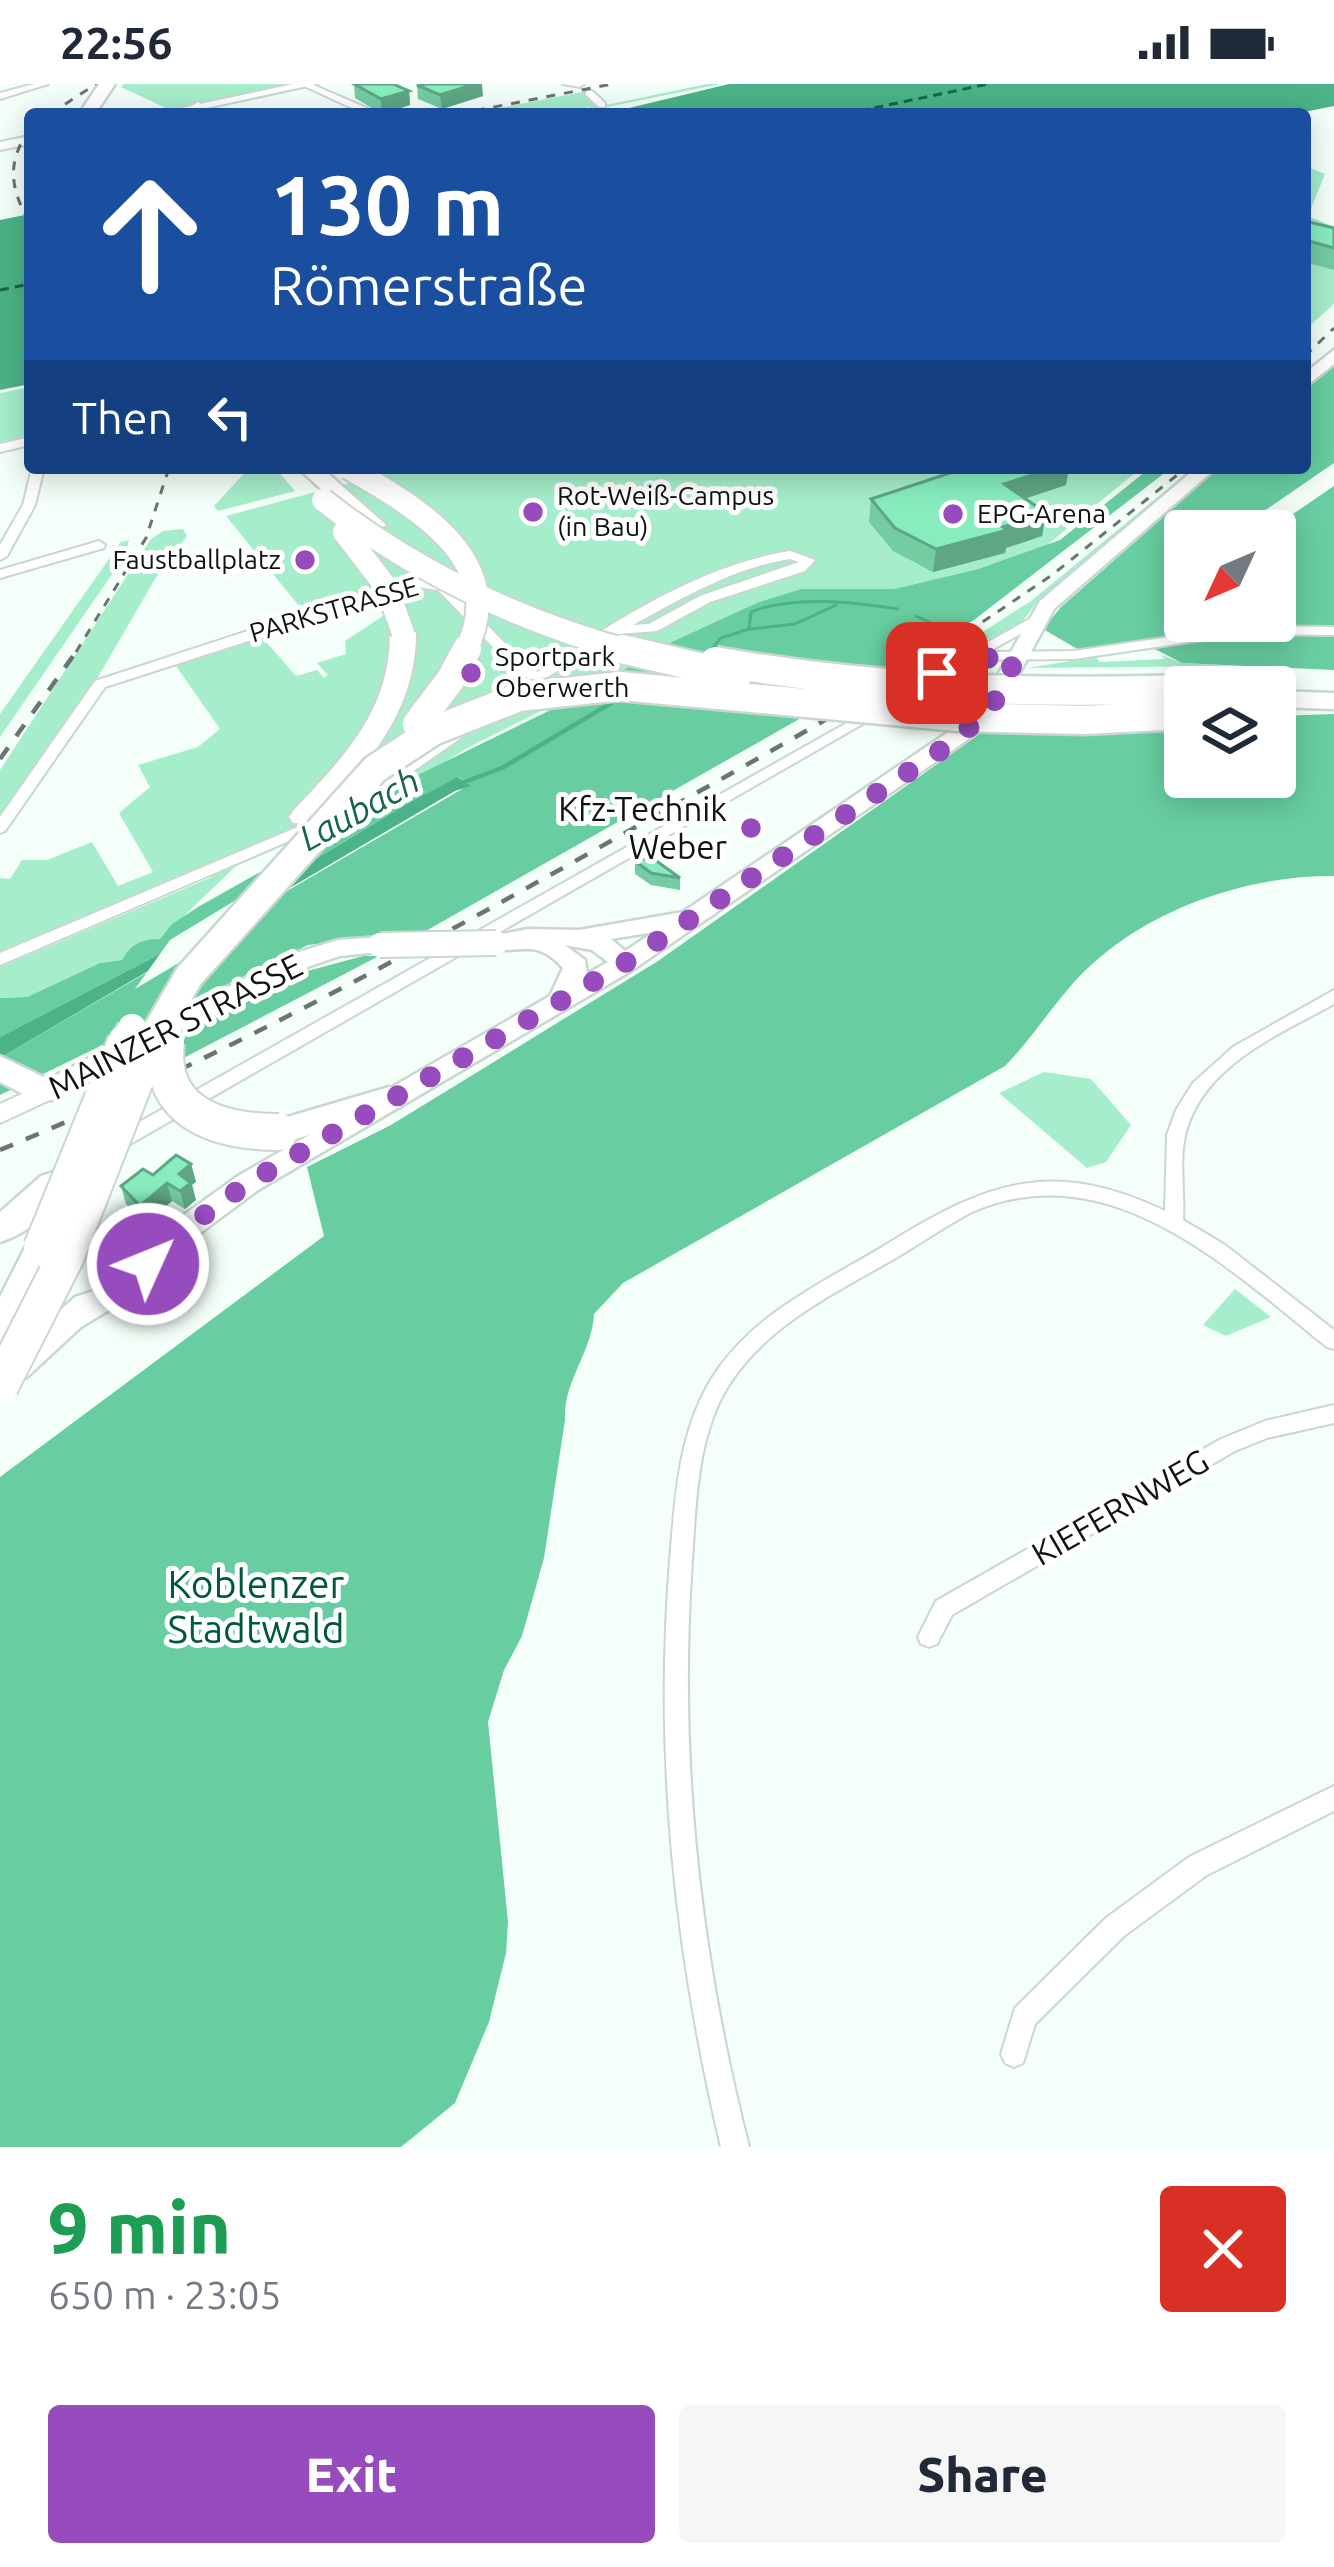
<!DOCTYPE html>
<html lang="en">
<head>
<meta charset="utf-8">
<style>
	body { margin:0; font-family:Ubuntu,sans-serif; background:#f6f6f7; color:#1f2937; height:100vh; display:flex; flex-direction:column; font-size:45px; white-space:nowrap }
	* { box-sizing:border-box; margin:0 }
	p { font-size:39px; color:#747a83 }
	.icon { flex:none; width:66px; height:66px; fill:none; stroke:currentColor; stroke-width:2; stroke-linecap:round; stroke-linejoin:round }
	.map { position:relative; height:2063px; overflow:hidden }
	.drawer { display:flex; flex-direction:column; background:#fff; flex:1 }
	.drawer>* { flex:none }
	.top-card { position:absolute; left:24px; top:24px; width:1287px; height:366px; border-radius:12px; box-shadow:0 6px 30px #0003; background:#1a4fa0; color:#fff; overflow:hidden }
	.needle { width:78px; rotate:226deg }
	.buttons { position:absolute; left:1164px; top:426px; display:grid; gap:24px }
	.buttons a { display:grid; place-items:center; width:132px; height:132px; border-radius:12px; background:#fff; box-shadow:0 6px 30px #0003; font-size:60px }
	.pin { position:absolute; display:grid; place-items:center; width:102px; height:102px; color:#fff; margin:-51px; border-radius:24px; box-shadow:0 6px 18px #0006 }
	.me { position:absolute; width:132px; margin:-66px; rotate:46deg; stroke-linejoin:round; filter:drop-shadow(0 0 9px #0008) }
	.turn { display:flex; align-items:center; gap:42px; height:252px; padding:0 48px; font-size:54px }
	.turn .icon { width:156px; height:156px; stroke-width:2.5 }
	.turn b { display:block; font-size:84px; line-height:102px }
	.then { display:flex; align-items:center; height:114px; padding:0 48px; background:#0003; gap:24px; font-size:45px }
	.round { display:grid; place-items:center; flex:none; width:126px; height:126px; border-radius:12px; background:#f6f6f7 }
	.summary { display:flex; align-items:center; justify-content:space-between; height:204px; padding:0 48px }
	h1 { font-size:72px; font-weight:800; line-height:90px; color:#1e9e55 }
	.primary-button { display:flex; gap:24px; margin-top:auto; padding:24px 48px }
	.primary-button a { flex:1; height:138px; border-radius:12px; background:#974cbe; color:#fff; font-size:48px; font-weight:800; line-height:138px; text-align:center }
	.primary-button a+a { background:#f6f6f7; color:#1f2937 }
	.status { display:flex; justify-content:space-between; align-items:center; height:84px; padding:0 60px; background:#fff; direction:ltr }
	.status svg { height:33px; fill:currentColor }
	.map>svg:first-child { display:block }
	.green { fill:#a6eecb }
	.forest { fill:#68cea1 }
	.water { fill:#4bb387 }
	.pier { fill:#f3fff8 }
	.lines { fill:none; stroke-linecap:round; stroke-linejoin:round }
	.stream-far1 { stroke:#4bb387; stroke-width:3 }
	.stream { stroke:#4bb387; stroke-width:4.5 }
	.ferry { stroke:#186548; stroke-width:3; stroke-dasharray:9 6; stroke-linecap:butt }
	.street-casing { stroke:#c9d7cf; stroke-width:4 }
	.secondary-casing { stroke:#c9d7cf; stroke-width:4 }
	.primary-casing { stroke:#c9d7cf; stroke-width:5 }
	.highway-casing { stroke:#c9d7cf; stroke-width:5 }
	.street { fill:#fff; fill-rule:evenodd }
	.secondary { fill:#fff; fill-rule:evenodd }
	.primary { fill:#fff; fill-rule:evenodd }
	.highway { fill:#fff; fill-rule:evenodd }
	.rail-far1 { stroke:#6c746f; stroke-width:3; stroke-dasharray:9 9; stroke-linecap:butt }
	.rail { stroke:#6c746f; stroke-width:4.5; stroke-dasharray:14 14; stroke-linecap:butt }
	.primary-bridge-casing { stroke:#c9d7cf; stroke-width:28; stroke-linecap:butt }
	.highway-bridge-far2-casing { stroke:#c9d7cf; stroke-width:26; stroke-linecap:butt }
	.highway-bridge-far1-casing { stroke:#c9d7cf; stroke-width:33; stroke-linecap:butt }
	.highway-bridge-casing { stroke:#c9d7cf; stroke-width:40; stroke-linecap:butt }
	.primary-bridge { stroke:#fff; stroke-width:24 }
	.highway-bridge-far2 { stroke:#fff; stroke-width:22 }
	.highway-bridge-far1 { stroke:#fff; stroke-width:28 }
	.highway-bridge { stroke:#fff; stroke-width:36 }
	.wall { fill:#74cca3 }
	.shaded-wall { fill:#5ea685 }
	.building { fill:#87edbe; stroke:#5ea685; stroke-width:3 }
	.route { stroke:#974cbe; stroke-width:21; stroke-dasharray:0 37.8 }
	.poi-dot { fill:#974cbe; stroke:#fff; stroke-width:4.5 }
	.labels { text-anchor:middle; stroke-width:10; stroke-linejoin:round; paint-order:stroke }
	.far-poi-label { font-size:27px; fill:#0e1310; stroke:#fff; text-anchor:start }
	.far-street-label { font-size:27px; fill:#0e1310; stroke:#fff }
	.poi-label { font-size:33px; fill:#0e1310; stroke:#fff; text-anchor:end }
	.street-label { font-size:33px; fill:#0e1310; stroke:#fff }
	.water-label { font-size:36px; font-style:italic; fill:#186548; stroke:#fff }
	.near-park-label { font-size:39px; fill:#00583b; stroke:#fff }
</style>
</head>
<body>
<div class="status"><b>22:56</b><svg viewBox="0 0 49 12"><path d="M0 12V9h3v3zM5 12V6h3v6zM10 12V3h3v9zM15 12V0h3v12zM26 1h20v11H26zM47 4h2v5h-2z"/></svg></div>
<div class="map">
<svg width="1334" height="2063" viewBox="0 0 1334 2063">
	<rect width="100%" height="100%" fill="#f3fff8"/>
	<path class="green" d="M124,0H299L168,25L121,3Z
		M707,0H721L572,30L593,22L559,30H468L587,7L588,16L597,23Z
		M1305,82L1325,90L1308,132L1334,143V220L1305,246Z
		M30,303V351L0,358V309Z
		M249,384H275L295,407L218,427L214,422Z
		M405,384H1141L1047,461L978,485L894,505H801L759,518L469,663L344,741L350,733L236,782L160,855L122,876L100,879L27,913L0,914V883L212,793L206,783L0,870V794L10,795L22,776H47L92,758L118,802L153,788L119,729L150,703L138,681L198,663L220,645L174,579L261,552L296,592L317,586L324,594L328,591L317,579L346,570L345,557L389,528L379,506L304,528L226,432Z
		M1193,384H1198L1039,515L1020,541L939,576L1031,517Z
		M183,445L187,452L155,495L94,600L0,734V686L151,455L163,447Z
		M129,456L124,473L0,653V630L121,458Z
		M1161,571L1182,579L1230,582L1027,584L1096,573L1099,578L1165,575Z
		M1044,988L1091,995L1131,1041L1106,1078L1087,1084L999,1009Z
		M1235,1205L1271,1233L1226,1252L1203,1241Z"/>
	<path class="forest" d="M1334,276V379L1235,447H1185V481L1172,490L1185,488V537H1275V447H1268L1334,402V586L1182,579L1151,563L1079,566L1043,545L1061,523L1219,384H1305V305Z
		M1150,384H1171L974,536L424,848L308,861L0,1011V974L469,701L459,693L410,718L152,874L0,953V914L27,913L100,879L122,876C131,860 142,855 160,855L172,840L198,823L356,734L420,690L577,613L672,558L759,518L801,505H894L978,485L1060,456Z
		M1334,630V792C1243,791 1138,828 1075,897C1051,924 1031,955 1005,982L623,1199L594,1230C592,1269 563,1297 565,1336L544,1474L522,1552L504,1586L488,1638L508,1838L506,1869L489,1938L455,2019L401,2063H0V1393L324,1152L307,1083L391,1041L658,877L994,640L1185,636V693H1275V632Z
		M363,872H379L172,980L176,955L304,888Z"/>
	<path class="water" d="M729,0H1334V22L1294,30H604Z
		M30,130V300L0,306V136Z
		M458,693L471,702L455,707L0,974V953L152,874L410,718Z"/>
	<path class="pier" d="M326,761L264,828L135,905L170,856Z"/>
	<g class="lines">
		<path class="stream-far1" d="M916,532L951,548
			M751,545L795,540L836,521
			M711,566L721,554L749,545L751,528C794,511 853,518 898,525"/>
		<path class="stream" d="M459,700L502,684L618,615"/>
		<path class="ferry" d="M845,30L988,0
			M0,206L30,200"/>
		<g class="street-casing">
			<path id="street" d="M34,0H48L0,15V9Z
				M311,0L376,28L378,30H365L302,1Z
				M563,0H584L580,3Z
				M586,7H592L605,19V23H599L586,11Z
				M30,353V361L0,368V360Z
				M32,384H44L35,421L7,472L0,476V461L23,421Z
				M99,457L105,461L104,464L0,494V486Z
				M790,467L815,476L805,487L710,518L657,547L617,550L517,612L510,608L528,594L517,588L438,506L417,503L105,603L5,747L0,749V733L95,597L388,501L417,495L447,500L527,582L538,588C614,538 698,482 790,467ZM790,475L799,478L700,512L649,540L633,541C683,514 733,484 790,475Z
				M1035,532L1040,533V539L988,568L1074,567L1245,542L1334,543V551L1245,550L1074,575L973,576L924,603L919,604L912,600Z
				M875,623L882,627L880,630L118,1067H106L103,1062L106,1057Z
				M470,637L477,641L475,644L355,728H345V722Z
				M319,734L327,739L324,742L0,881V869Z
				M1334,906V920C1278,951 1201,982 1185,1052C1179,1079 1185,1108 1183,1136L1225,1161L1334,1246V1265L1327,1263C1228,1184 1109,1068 972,1128C945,1142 920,1160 894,1175C835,1209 767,1241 729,1301C697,1351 696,1419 692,1477C678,1676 700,1870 749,2063H721C675,1869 654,1676 670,1477C675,1412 679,1340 718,1285C761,1224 831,1195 892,1157C990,1096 1056,1075 1165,1127L1167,1051L1176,1026L1193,999L1233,963Z
				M1334,1321V1339L1267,1354L1235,1367L952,1531L937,1560L929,1563L921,1560L918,1553L936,1517L1221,1355L1265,1337Z
				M1334,1702V1727L1207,1791L1124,1852L1035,1940L1023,1979L1014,1983L1005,1979L1001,1970L1015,1924L1106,1834L1189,1773Z"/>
		</g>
		<g class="secondary-casing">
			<path id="secondary" d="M293,0H317L178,30H154Z
				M30,52V60L0,66V58Z
				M46,999L54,1002L58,1008L54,1014L0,1039V1020Z"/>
		</g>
		<g class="primary-casing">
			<path id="primary" d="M1334,266V280L1305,303V289Z
				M1196,384H1216L1054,525L1004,618L976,650L631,887L258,1106L176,1167L154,1192L114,1223L81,1243L27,1293L16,1296L5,1293L1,1284L5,1275L75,1213L94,1207L134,1176L156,1151L238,1092L550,912L563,884C534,852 518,871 487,865L484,859L487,853L528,845L579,846L683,828L960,640L984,615L1040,517ZM654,848L625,867L611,855ZM565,861L592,866L608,878L587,890L585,876Z
				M380,853L389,855L392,861L389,867L340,872L310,882L55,1015H37L33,1008L37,1001L292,870L338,856Z"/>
		</g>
		<g class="highway-casing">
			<path id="highway" d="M99,0H115L95,30H79Z
				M198,18L216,30H197L190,23Z
				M298,384H322L386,441L374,448L366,446Z
				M403,541L416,549C416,630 365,683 313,739H293L289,733L293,727C344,673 390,627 390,549Z
				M1275,607L1334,609V625L1275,623Z
				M0,972L58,1000L62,1008L58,1016H34L0,998Z
				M389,1003L401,1007L405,1015L401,1023L279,1060L267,1057L262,1048L267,1039Z
				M53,1088L65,1092L70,1101C56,1126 27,1150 0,1158V1128L41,1092Z
				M42,1150L54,1154L60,1164L13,1259L0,1264V1213L30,1154Z"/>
		</g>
		<use href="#street" class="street"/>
		<use href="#secondary" class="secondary"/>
		<use href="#primary" class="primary"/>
		<use href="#highway" class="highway"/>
		<path class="rail-far1" d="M50,30L96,0
			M458,30L612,0
			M30,45C6,78 10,105 30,139
			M1305,272L1334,244
			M76,568L146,454L169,384
			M938,568L1052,491L1186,384"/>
		<path class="rail" d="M0,675L78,565
			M0,1066C206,981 400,875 595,766C711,700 829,637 942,565"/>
		<g class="primary-bridge-casing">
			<path id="primary-bridge" d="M380,861L496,859"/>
		</g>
		<g class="highway-bridge-far2-casing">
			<path id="highway-bridge-far2" d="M348,384C415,422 512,477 465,568
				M323,416C416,489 518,537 633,568
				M344,448L387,504L403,549"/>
		</g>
		<g class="highway-bridge-far1-casing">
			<path id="highway-bridge-far1" d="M622,565L737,592
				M715,577C871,605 1027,610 1185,605
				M417,640L451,595L467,565
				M125,961L132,944
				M149,961L189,892L375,685L433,647L519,613L620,602L958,633L1084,636L1185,631
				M166,961L168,942"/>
		</g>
		<g class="highway-bridge-casing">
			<path id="highway-bridge" d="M166,958C157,1030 220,1048 279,1048
				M42,1164L126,958
				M0,1302L66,1172L150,958"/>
		</g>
		<use href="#primary-bridge" class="primary-bridge"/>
		<use href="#highway-bridge-far2" class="highway-bridge-far2"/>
		<use href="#highway-bridge-far1" class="highway-bridge-far1"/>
		<use href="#highway-bridge" class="highway-bridge"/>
	</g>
	<path class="wall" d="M354,0L409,7L410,21L382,30L355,14Z
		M417,1L483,12L442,25L418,15Z
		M1305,137L1334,144V186L1305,178Z
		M965,384H1069L1066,401L1025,415L1046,429L1042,452L1006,464L1005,469L933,488L893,467L869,438L871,415Z
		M635,777L680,794V806L651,801L635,790Z
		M191,1080L196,1098L192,1101L196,1116L185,1125L172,1117L145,1140L126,1120L121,1102Z"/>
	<path class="shaded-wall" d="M475,0H482L483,12L442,25L440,11Z
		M409,7L410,21L382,30L381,15Z
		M1054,384H1069L1066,401L1001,422L1004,400Z
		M1046,429L1042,452L1006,464L1005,469L933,488L936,465Z
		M191,1080L196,1098L192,1101L196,1116L185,1125L180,1107L179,1090Z
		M167,1099L172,1117L145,1140L140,1122Z"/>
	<path class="building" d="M354,0H393L409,7L381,15Z
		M429,0H475L440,11L417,1Z
		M1305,137L1334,144V164L1305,156Z
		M965,384H1054L1004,400L1046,429L1003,443L1008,446L936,465L895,444L871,415Z
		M651,773L680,794L651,789L635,777Z
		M176,1071L191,1080L179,1090L191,1099L180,1107L167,1099L140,1122L121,1102L143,1085L153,1091Z"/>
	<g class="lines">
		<path class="route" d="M148,1180L166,1159L248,1099L622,881L944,664L990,626L1016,574H965L937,589"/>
	</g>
	<g class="poi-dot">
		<circle cx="533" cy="428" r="12"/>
		<circle cx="953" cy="430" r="12"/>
		<circle cx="305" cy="476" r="12"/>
		<circle cx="471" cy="589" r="12"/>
		<circle cx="751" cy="744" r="12"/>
	</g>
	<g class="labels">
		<g class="far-poi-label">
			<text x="557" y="421">Rot-Weiß-Campus<tspan x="557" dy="31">(in Bau)</tspan></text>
			<text x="977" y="439">EPG-Arena</text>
			<text x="281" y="485" text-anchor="end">Faustballplatz</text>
			<text x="495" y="582">Sportpark<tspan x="495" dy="31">Oberwerth</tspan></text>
		</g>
		<g class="far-street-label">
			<text transform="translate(334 526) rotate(-16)" y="9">PARKSTRASSE</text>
		</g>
		<g class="poi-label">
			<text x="727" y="737">Kfz-Technik<tspan x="727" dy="38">Weber</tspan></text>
		</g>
		<g class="street-label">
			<text transform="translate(175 942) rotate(-27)" y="12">MAINZER STRASSE</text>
			<text transform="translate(1120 1423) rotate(-30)" y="12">KIEFERNWEG</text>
		</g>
		<g class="water-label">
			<text transform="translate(359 725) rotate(-29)" y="13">Laubach</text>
		</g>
		<g class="near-park-label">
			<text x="256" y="1514">Koblenzer<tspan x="256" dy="45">Stadtwald</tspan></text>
		</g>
	</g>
</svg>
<div class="buttons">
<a><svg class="needle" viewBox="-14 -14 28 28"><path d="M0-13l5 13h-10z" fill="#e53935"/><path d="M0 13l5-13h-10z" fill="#747a83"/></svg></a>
<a><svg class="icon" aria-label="layers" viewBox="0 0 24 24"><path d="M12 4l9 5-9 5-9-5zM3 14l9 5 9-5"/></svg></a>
</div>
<div class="pin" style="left:937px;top:589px;background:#d93025"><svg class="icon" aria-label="arrive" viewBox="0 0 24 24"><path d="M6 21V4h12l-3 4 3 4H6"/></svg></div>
<svg class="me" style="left:148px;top:1180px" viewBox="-20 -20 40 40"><circle r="17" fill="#974cbe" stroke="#fff" stroke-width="3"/><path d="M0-11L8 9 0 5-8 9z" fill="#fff"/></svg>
<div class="top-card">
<div class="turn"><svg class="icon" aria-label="ahead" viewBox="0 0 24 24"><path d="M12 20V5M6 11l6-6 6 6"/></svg><div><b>130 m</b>Römerstraße</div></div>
<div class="then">Then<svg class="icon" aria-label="left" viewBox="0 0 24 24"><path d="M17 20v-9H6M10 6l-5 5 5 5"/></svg></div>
</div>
</div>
<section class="drawer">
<div class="summary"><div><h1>9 min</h1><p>650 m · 23:05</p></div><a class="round" style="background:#d93025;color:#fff"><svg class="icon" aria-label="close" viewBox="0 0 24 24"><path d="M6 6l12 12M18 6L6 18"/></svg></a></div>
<div class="primary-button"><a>Exit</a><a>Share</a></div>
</section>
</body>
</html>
